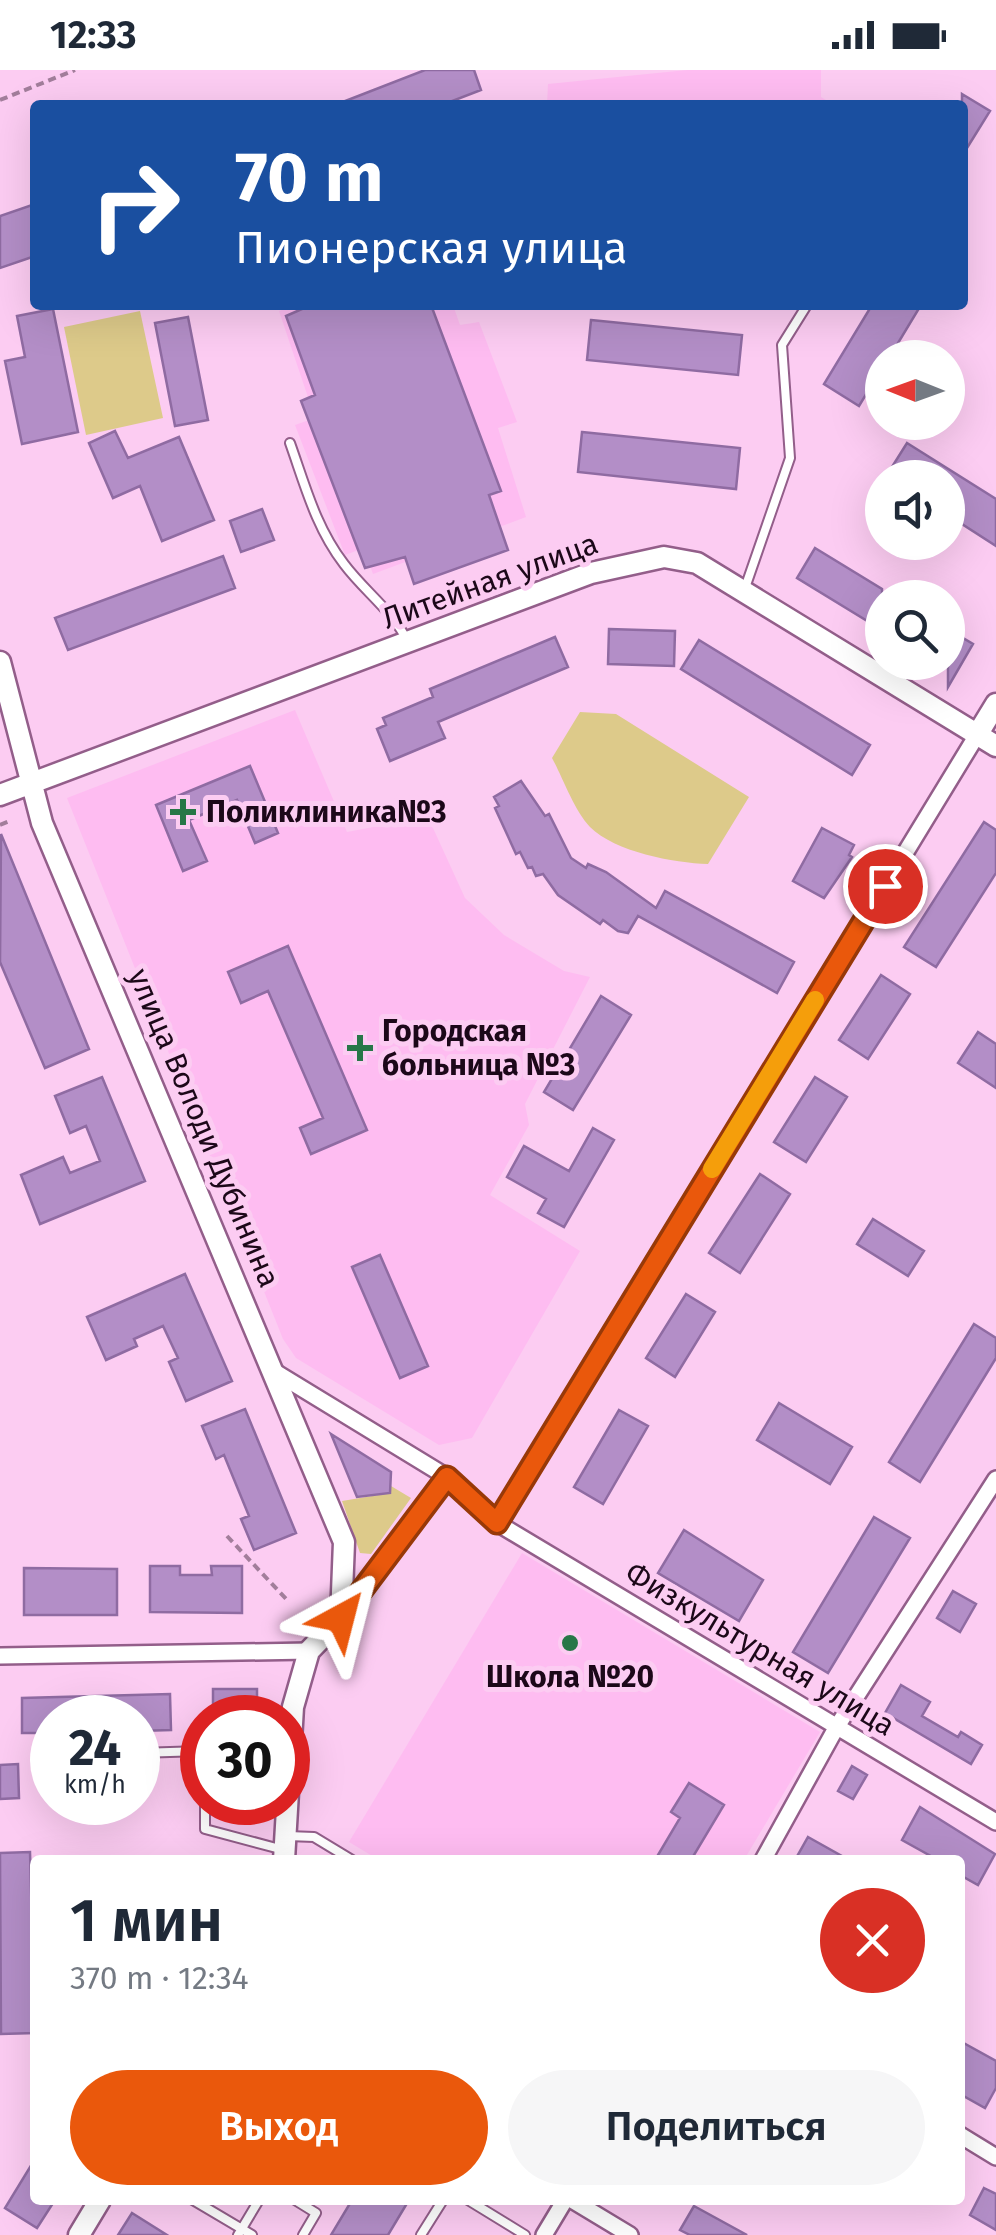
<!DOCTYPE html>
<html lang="ru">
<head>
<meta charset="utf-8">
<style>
	body { margin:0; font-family:"Fira Sans",sans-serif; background:#f6f6f7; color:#1f2937; height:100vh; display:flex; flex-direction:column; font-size:38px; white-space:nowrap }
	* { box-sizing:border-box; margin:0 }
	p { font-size:32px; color:#747a83 }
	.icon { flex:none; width:55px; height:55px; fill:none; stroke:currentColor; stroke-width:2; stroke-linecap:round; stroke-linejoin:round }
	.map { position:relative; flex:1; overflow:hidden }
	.side { position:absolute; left:30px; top:1785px; width:935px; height:350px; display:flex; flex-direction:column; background:#fff; border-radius:10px; box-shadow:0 10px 40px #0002 }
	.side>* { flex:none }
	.guide { position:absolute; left:30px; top:30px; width:938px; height:210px; border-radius:10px; box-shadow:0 10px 40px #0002; background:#1a4fa0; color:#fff; overflow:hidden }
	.needle { width:65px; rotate:271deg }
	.buttons { position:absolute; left:865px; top:270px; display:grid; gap:20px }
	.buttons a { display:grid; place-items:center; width:100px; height:100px; border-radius:50%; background:#fff; box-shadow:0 10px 40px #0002; font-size:50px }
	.speed { position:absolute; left:30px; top:1625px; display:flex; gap:20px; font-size:50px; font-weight:700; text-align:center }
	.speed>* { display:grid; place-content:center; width:130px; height:130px; border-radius:50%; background:#fff; box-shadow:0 10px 40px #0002; line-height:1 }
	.speed small { font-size:25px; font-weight:400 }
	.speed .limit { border:15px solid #d22; background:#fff; color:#111 }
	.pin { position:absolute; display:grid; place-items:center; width:85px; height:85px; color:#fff; margin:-42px; border:5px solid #fff; border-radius:50%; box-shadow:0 2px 10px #0007 }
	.me { position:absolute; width:110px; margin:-55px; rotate:38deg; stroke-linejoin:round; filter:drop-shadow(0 0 8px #0008) }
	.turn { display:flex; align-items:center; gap:35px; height:210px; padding:0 40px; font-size:45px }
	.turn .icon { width:130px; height:130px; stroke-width:2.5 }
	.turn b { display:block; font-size:70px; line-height:85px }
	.round { display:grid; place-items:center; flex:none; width:105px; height:105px; border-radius:52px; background:#f6f6f7 }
	.headline { display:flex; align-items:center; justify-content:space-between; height:170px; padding:0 40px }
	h1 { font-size:60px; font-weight:600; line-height:75px }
	.cta { display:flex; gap:20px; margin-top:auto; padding:20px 40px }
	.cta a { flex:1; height:115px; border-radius:60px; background:#ea580c; color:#fff; font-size:40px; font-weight:600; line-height:115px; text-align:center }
	.cta a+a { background:#f6f6f7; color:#1f2937 }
	.status { display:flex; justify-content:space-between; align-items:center; height:70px; padding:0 50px; background:#fff; direction:ltr }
	.status svg { height:28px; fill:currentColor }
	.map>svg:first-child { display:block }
	.built { fill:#febcf1 }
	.green { fill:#ddca8a }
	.building { fill:#b38ec7; stroke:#8f6ba2; stroke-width:2.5 }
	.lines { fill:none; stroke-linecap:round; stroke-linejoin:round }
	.lane-casing { stroke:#935e8a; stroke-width:12 }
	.street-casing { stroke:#935e8a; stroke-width:20 }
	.secondary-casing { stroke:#935e8a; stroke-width:25 }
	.path { stroke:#a27e9b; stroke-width:4; stroke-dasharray:8 5; stroke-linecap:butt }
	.lane { stroke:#fff; stroke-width:8 }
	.street { stroke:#fff; stroke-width:15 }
	.secondary { stroke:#fff; stroke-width:20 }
	.route-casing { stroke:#983908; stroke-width:25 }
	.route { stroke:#ea580c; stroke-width:18 }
	.slow { stroke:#f59e0b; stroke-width:18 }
	.poi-dot { fill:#277747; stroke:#fcccf2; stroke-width:4 }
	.labels { text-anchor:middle; stroke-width:10; stroke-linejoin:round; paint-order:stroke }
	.street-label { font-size:30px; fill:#1c0819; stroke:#fcccf2 }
	.poi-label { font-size:30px; font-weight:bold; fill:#1c0819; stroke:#fcccf2; text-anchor:start }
</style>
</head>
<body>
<div class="status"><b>12:33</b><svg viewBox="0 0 49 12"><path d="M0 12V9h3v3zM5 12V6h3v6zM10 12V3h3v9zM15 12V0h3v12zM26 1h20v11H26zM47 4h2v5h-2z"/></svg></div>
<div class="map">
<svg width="996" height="2165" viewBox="0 0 996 2165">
	<rect width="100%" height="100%" fill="#fcccf2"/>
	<path class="built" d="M687,0H821V27L834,35H547L548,14Z
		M294,235H453L460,255L479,252L517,352L498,358L526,447L373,504L364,478L345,485L295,355L315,348L279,241Z
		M295,640L347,762L421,748L433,758L465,828L504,865L564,901L590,907L525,1034L529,1055L490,1125L580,1181L472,1368L439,1375L296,1288L283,1269L67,728Z
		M522,1483L820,1662L744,1790H379L349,1772Z"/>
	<path class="green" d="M140,241L163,348L86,365L64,257Z
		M580,642L616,644L749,727L708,794C674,793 615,782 590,757C574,740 563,708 552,688Z
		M391,1416L411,1428L371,1484L360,1483L342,1431L390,1423Z"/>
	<path class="building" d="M425,0H474L481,20L442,35H335Z
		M962,24L990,41L962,86Z
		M35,134V186L0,198V146Z
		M311,235H431L501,421L489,425L508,480L414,514L405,487L365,498L301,331L315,325L286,246Z
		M872,235H921L889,288H882V298L859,336L824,314Z
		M53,239L78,362L22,374L5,291L25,287L17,246Z
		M188,247L208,350L175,356L155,253Z
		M591,250L742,265L738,305L587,290Z
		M115,361L128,388L179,367L214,450L162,471L140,416L113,428L89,373Z
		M582,362L740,378L736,419L578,402Z
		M907,373L996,429V476L948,445V408H885Z
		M262,439L274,470L241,482L230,451Z
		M815,478L882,519V560L797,508Z
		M223,486L235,518L68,580L55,548Z
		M609,559L675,561L674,596L608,594Z
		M948,559L973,574L948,617Z
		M555,567L568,597L438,652L445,668L390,691L377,659L386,655L383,648L433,627L430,619Z
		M699,570L870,675L852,705L681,599Z
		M250,696L278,763L255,773L237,730L189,750L207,791L183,801L156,735Z
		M521,711L545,746L549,744L571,788L586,798L588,794L606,802L656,838L665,821L794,892L777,923L638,846L628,863L618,861L603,850L600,854L558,825L543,804L536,806L532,797L528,798L520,782L516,784L495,738L499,736L494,727Z
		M984,752L996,760V803L936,897L904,877Z
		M822,758L854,775L849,785L852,787L824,828L793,811Z
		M1,764L89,979L45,998L0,892Z
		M288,876L367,1060L311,1084L300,1058L323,1048L268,921L241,933L228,902Z
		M881,905L910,924L868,989L839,970Z
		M601,926L631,945L573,1040L544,1022Z
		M978,962L996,974V1018L958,993Z
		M102,1007L145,1111L40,1154L21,1105L63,1087L70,1103L100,1091L86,1056L70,1063L55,1026Z
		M815,1007L847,1027L806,1092L774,1072Z
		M593,1058L614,1070L564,1157L538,1143L546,1129L507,1107L524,1076L569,1101Z
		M760,1104L790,1124L740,1203L709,1183Z
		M873,1149L924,1181L908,1206L857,1174Z
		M380,1185L428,1296L400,1308L352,1197Z
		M185,1204L232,1311L186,1331L169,1292L178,1288L163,1256L134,1269L137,1276L106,1290L87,1247Z
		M686,1224L715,1242L675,1307L646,1288Z
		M974,1254L996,1268V1288L920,1412L889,1392Z
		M779,1333L852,1377L830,1414L757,1370Z
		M245,1339L296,1463L254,1480L241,1449L249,1446L224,1385L216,1389L202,1356Z
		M619,1340L648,1356L603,1434L574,1417Z
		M331,1364L391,1402L390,1423L357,1427Z
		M874,1447L910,1468L828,1603L793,1582Z
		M684,1460L763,1510L739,1551L658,1503Z
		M150,1496H180V1505H212L211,1496H242V1543L150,1542Z
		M24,1498L117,1499V1545H24Z
		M953,1521L976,1534L960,1562L937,1548Z
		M901,1615L930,1632L922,1646L958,1667L961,1662L982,1675L971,1694L885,1643Z
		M213,1619H257V1648H213Z
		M170,1624L171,1660L138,1661V1648H52V1663H22V1628Z
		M18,1694L19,1728L0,1729V1695Z
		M852,1696L867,1705L853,1729L838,1721Z
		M689,1713L724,1735L691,1790H655L680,1748L671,1742Z
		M218,1732H254L253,1746H218Z
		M920,1737L995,1784L978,1815L960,1805V1790H938L902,1770Z
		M808,1767L849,1790H795Z
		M30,1782L35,1963L1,1964L0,1783Z
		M960,1971L996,1991V2018L985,2038L960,2024Z
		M35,2089V2130H55L37,2158L5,2138Z
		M984,2118L996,2124V2160L970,2145Z
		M352,2130H409L388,2165H331Z
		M694,2136L747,2165H690L680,2160Z
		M132,2143L167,2165H118Z"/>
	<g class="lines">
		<g class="lane-casing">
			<path id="lane" d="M290,373C305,415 316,458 344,494C365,522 392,540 408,572
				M745,518L790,388L782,275L807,235
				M138,1683L202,1681
				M37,1686H52
				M205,1732V1759L280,1779
				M288,1766L314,1767L352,1790
				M193,2130L252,2165
				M295,2130L316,2143L303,2165
				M468,2130L525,2165
				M238,2165L259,2130
				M421,2165L443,2130"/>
		</g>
		<g class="street-casing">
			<path id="street" d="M275,1302L447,1407L497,1453L977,665
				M497,1453L996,1752
				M341,1547L447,1407
				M0,1586L309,1581
				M763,1790L836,1658L996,1409
				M960,2065L996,2087
				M572,2130L630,2165
				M544,2165L565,2130"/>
		</g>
		<g class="secondary-casing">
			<path id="secondary" d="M0,592L42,753L344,1472L341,1548L309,1581L293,1637L284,1790
				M977,665L996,634
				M0,725L591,503L664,487L697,493L996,676
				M79,2165L100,2130"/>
		</g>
		<path class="path" d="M0,30L75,0
			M0,755L12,750
			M227,1466L288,1531"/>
		<use href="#lane" class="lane"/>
		<use href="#street" class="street"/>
		<use href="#secondary" class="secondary"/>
	</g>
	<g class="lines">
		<g class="route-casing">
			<path id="route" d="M341,1548L447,1407L497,1453L885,816"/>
		</g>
		<use href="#route" class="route"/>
		<path class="slow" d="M712,1099L815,930"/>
	</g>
	<g class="poi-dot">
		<path d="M178 727h10v10h10v10h-10v10h-10v-10h-10v-10h10z"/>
		<path d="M355 963h10v10h10v10h-10v10h-10v-10h-10v-10h10z"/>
		<circle cx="570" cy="1573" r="10"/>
	</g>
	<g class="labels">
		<g class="street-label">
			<text transform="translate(490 511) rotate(-20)" y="10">Литейная улица</text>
			<text transform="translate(204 1058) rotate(67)" y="10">улица Володи Дубинина</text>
			<text transform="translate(760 1579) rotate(31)" y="10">Физкультурная улица</text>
		</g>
		<g class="poi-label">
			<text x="206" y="752">Поликлиника№3</text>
			<text x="382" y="971">Городская<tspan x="382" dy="34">больница №3</tspan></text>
			<text x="570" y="1617" text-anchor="middle">Школа №20</text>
		</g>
	</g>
</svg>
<div class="buttons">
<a><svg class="needle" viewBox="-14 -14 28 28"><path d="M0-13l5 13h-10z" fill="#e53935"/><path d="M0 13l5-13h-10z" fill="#747a83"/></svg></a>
<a><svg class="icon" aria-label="sound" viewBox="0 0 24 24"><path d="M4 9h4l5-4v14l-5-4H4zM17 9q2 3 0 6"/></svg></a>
<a><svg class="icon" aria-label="search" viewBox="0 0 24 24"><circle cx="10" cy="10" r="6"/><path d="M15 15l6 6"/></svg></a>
</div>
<div class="speed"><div>24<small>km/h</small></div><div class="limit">30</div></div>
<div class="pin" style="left:885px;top:816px;background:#d93025"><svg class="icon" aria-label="arrive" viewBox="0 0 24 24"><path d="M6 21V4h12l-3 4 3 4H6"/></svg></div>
<svg class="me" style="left:341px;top:1548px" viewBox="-20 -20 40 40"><path d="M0-17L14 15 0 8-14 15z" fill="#ea580c" stroke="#fff" stroke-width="4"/></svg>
<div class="guide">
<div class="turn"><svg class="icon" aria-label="right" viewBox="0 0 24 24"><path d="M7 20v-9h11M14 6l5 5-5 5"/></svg><div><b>70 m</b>Пионерская улица</div></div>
</div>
<section class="side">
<div class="headline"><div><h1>1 мин</h1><p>370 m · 12:34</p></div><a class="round" style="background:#d93025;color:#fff"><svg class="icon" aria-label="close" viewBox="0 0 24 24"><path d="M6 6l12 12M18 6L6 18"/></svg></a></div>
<div class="cta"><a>Выход</a><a>Поделиться</a></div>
</section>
</div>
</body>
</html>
